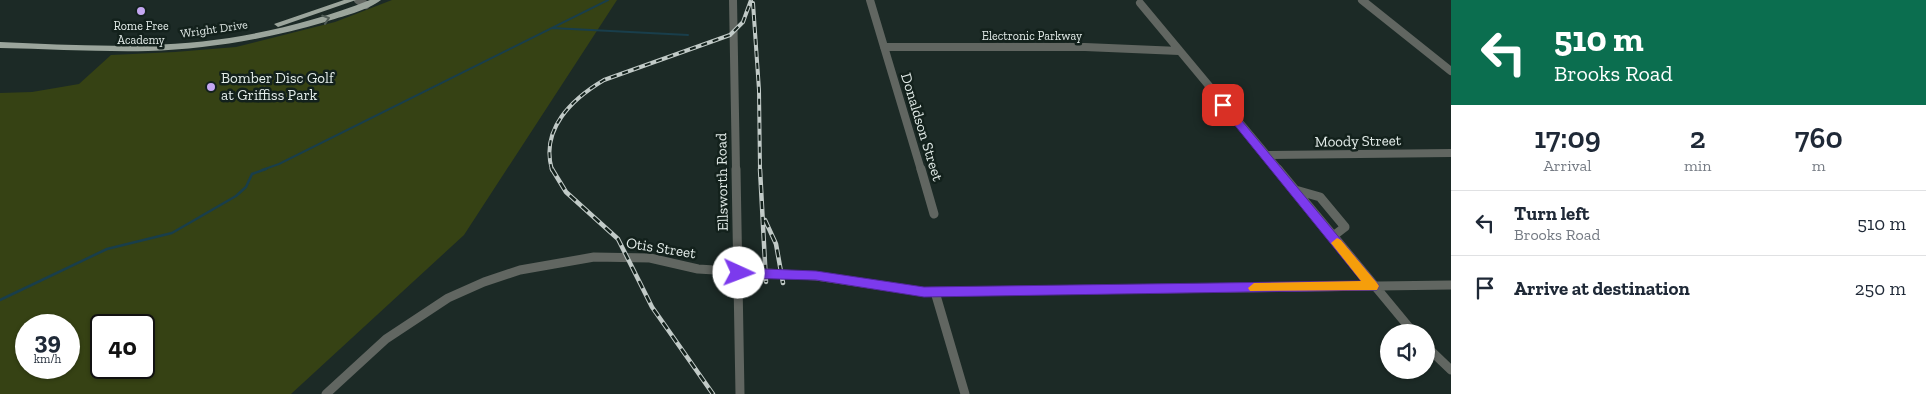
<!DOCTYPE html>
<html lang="en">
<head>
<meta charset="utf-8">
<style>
	body { margin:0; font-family:"Zilla Slab",serif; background:#f2f2f3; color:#1f2937; height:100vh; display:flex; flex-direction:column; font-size:19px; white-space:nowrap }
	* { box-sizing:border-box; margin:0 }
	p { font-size:16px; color:#747a83 }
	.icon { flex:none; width:28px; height:28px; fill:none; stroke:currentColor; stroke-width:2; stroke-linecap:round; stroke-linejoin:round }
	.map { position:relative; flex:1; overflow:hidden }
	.panel { display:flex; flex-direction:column; background:#fff; width:475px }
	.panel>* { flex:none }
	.hud { background:#0b6e4f; color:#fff; overflow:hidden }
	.fabs { position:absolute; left:1380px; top:324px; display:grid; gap:10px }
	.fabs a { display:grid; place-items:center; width:55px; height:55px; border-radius:50%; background:#fff; box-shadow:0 1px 4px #0004; font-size:25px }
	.speed { position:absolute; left:15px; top:314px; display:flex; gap:10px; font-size:25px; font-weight:700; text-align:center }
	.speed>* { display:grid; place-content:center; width:65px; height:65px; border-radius:50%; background:#fff; box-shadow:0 1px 4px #0004; line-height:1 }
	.speed small { font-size:12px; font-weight:400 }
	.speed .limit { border:2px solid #111; border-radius:8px; background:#fff; color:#111 }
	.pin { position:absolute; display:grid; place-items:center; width:42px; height:42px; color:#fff; margin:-21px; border-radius:10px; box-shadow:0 2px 8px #0006 }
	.me { position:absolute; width:55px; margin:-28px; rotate:92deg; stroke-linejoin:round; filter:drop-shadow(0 0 4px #0008) }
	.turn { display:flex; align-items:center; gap:18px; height:105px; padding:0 20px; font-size:22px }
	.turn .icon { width:65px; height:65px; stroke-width:2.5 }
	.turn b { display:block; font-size:35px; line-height:42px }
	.eta { display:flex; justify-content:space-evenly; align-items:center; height:85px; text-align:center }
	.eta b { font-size:30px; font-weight:600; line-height:35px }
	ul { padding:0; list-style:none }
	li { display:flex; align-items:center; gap:15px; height:65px; padding:0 20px; border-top:1px solid #e0e1e3 }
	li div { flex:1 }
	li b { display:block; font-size:19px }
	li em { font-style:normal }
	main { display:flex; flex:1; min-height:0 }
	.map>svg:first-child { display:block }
	.green { fill:#364214; fill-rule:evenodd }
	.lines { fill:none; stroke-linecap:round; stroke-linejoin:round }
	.stream-far1 { stroke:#193e4b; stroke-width:2 }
	.stream { stroke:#193e4b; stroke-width:2.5 }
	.minor-far1 { stroke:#616661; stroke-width:8 }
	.minor { stroke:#616661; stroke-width:9 }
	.major { fill:#9ba59c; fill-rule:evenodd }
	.rail-far1-casing { stroke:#c1cac7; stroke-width:4 }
	.rail-casing { stroke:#c1cac7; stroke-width:4.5 }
	.rail-far1 { stroke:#13211c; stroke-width:2; stroke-dasharray:6; stroke-linecap:butt }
	.rail { stroke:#13211c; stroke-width:2.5; stroke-dasharray:8; stroke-linecap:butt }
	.oneway { stroke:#505c56 }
	.route { fill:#7c3aed; stroke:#51269a }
	.slow { fill:#f59e0b }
	.poi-dot { fill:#c4a7f1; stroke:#13211c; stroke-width:2 }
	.labels { text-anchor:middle; stroke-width:5; stroke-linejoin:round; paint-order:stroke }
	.far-poi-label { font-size:12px; fill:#e2ebe8; stroke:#13211c }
	.far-street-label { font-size:12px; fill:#e2ebe8; stroke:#13211c }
	.poi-label { font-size:15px; fill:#e2ebe8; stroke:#13211c; text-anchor:start }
	.street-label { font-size:15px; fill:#e2ebe8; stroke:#13211c }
</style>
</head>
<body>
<main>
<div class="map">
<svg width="1451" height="394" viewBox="0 0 1451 394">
	<rect width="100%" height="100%" fill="#1c2a26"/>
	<path class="green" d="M392,0H617L464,235L291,394H0V93L32,92L79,84L111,55L175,52L236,47L335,22ZM26,325H69V368H26ZM101,325H144V368H101Z"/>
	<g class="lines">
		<path class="stream-far1" d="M552,28L688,35
			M262,170L279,164L608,0"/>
		<path class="stream" d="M0,300L107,249L172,233L236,196L246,187L252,174L266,169"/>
		<path class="minor-far1" d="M358,0L366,5
			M733,0L736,170
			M870,0L921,170
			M1362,0L1451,71
			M1140,3L1279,170
			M884,47H1085L1179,51
			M1265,155L1451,153"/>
		<path class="minor" d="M736,169L740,394
			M921,169L934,214
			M1278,169L1413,332
			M1292,189L1320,197L1345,227L1332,237
			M935,292L965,394
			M1426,346L1451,370
			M326,394L386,339L448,298L484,282L520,270L594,257L650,258L698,269L816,276L924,292L1451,285"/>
		<path class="major" d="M344,0H356L281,26L278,27L274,24Z
			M370,0H381C369,10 340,17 325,22C267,39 208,49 148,51C99,52 49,49 0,48V42C49,44 99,47 148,45C224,43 298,28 370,0Z"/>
		<g class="rail-far1-casing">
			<path id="rail-far1" d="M753,3L759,90L760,170
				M552,170C540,129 572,99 604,80L730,35L743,22L751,0"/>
		</g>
		<g class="rail-casing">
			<path id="rail" d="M552,169L566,192L618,239L652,307L713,394
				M760,169L766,282
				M765,220L776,244L783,283"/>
		</g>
		<use href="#rail-far1" class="rail-far1"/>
		<use href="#rail" class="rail"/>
	</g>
	<defs><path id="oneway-chevron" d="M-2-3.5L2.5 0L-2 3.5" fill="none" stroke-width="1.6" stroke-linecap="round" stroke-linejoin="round" transform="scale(1.25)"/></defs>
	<use class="oneway" href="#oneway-chevron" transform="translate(326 19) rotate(-18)"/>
	<path class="route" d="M1223,102L1227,103L1377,283L1379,286L1377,290L924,297L816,280L739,278L733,273L739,268L816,271L924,287L1361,281L1220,107V103Z"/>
	<path class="slow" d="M1337,238L1341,240L1377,283L1379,286L1377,290L1250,291L1248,288L1254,283L1361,281L1331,243Z"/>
	<g class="poi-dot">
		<circle cx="141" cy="11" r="5"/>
		<circle cx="211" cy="87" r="5"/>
	</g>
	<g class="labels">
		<g class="far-poi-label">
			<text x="141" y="30">Rome Free<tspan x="141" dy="14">Academy</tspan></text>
		</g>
		<g class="far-street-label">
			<text transform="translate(214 29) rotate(-8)" y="4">Wright Drive</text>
			<text x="1032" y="40">Electronic Parkway</text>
		</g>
		<g class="poi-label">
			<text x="221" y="83">Bomber Disc Golf<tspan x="221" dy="17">at Griffiss Park</tspan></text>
		</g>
		<g class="street-label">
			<text transform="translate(922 127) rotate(73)" y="5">Donaldson Street</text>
			<text transform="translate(1358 141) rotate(-1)" y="5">Moody Street</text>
			<text transform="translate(722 182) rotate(-91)" y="5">Ellsworth Road</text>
			<text transform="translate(661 248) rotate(9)" y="5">Otis Street</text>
		</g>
	</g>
</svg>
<div class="fabs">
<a><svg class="icon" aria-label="sound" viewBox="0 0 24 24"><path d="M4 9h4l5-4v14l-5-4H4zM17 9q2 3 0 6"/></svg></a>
</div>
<div class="speed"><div>39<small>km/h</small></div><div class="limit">40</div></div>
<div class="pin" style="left:1223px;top:105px;background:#d93025"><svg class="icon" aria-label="arrive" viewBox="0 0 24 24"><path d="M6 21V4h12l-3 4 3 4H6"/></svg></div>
<svg class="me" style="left:739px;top:273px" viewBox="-20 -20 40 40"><circle r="19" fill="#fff"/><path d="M0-13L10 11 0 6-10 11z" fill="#7c3aed"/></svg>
</div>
<section class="panel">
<div class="hud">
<div class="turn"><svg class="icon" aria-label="left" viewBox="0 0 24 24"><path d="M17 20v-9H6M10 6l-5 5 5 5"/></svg><div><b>510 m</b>Brooks Road</div></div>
</div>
<div class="eta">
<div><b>17:09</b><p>Arrival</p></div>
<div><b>2</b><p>min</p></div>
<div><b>760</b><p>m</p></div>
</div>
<ul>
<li><svg class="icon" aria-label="left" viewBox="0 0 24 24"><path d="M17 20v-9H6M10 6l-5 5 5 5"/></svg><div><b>Turn left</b><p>Brooks Road</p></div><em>510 m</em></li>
<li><svg class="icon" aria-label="arrive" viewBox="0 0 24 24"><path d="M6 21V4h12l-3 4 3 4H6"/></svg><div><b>Arrive at destination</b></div><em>250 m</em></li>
</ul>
</section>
</main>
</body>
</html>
